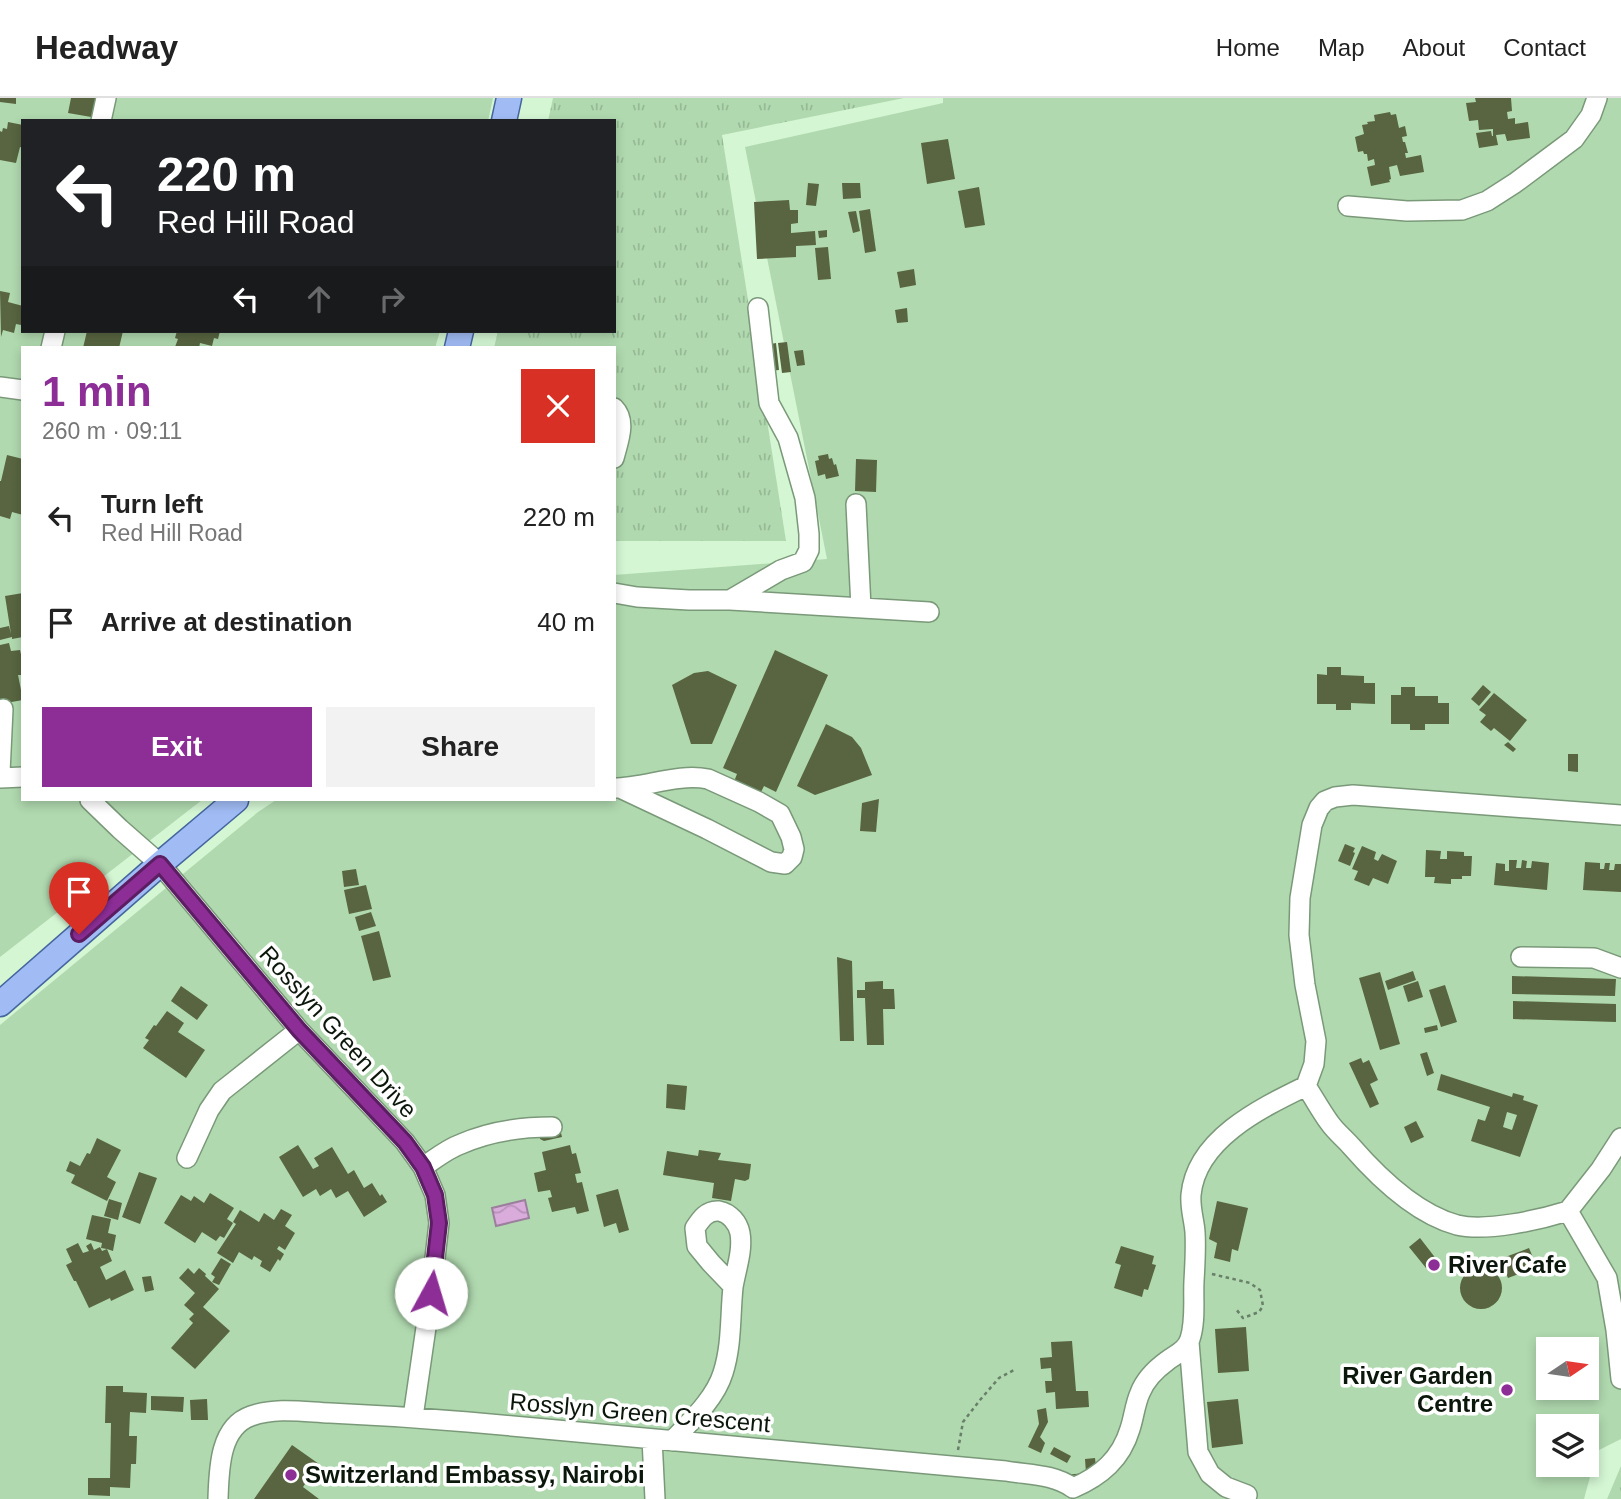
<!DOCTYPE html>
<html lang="en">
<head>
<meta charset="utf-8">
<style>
	body { margin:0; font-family:Helvetica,sans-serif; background:#f2f2f2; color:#222; height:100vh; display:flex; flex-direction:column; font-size:26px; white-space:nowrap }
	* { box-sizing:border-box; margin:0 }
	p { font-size:23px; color:#767676 }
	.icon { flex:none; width:38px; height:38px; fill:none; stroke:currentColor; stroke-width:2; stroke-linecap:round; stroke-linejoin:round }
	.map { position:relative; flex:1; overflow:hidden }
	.details { position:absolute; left:21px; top:248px; width:595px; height:455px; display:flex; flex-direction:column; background:#fff; border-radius:0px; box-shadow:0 4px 10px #0003 }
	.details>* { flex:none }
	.top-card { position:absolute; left:21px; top:21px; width:595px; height:214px; border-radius:0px; box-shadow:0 4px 10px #0003; background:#202124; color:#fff; overflow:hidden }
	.needle { width:46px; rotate:77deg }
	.fabs { position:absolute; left:1536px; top:1239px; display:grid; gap:14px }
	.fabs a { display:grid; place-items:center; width:63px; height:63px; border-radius:0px; background:#fff; box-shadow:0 4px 10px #0003; font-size:35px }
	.pin { position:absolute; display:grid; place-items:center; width:60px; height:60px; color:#fff; margin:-72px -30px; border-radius:50% 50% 50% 0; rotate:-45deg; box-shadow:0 0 7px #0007 }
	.pin .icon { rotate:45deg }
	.me { position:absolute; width:77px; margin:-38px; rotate:6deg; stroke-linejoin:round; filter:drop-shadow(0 0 5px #0008) }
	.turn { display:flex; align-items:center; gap:24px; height:147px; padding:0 21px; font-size:32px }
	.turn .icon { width:91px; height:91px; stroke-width:2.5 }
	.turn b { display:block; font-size:49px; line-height:60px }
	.lanes { display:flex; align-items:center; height:66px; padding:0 21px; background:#0003; justify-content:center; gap:35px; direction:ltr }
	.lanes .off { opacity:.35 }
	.round { display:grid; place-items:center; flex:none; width:74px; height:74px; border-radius:0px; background:#f2f2f2 }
	.summary { display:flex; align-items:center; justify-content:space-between; height:119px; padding:0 21px }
	h1 { font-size:42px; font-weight:700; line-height:52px; color:#8d2e97 }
	.cta { display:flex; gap:14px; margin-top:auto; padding:14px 21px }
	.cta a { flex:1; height:80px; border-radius:0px; background:#8d2e97; color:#fff; font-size:28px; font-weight:700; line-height:80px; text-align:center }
	.cta a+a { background:#f2f2f2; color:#222 }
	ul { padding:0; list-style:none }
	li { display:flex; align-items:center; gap:21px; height:105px; padding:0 21px }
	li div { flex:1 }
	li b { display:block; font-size:26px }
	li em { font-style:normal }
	header { display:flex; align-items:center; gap:42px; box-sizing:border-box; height:98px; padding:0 35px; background:#fff; border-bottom:2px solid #e0e0e0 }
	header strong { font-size:33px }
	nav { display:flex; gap:38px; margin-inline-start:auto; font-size:24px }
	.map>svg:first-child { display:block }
	.grass { fill:url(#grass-tufts) }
	.garden { fill:#b0d9af; fill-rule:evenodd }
	.water { fill:url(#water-waves); stroke:#9b7f9d; stroke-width:2 }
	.building { fill:#586540; fill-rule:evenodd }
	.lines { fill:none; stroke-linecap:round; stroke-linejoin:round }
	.minor-casing { stroke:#7a9979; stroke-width:22 }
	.major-casing { stroke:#44659f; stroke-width:27 }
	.path { stroke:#687f68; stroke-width:2.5; stroke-dasharray:3.5 3.5; stroke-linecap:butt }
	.minor { stroke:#fff; stroke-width:19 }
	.major { stroke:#a1bcf5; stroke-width:24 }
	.route-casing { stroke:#5c1e62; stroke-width:18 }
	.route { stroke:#8d2e97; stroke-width:12 }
	.poi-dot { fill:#8d2e97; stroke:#fff; stroke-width:2.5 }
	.labels { text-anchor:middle; stroke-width:7; stroke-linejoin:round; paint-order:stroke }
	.street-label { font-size:24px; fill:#0b170b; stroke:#fff }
	.poi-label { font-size:24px; font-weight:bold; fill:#0b170b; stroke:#fff; text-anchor:start }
</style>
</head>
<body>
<header>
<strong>Headway</strong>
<nav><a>Home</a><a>Map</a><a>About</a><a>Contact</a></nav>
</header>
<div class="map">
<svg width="1621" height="1401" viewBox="0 0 1621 1401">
	<defs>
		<pattern id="grass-tufts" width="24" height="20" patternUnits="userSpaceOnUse" patternTransform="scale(1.75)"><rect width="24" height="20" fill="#b0d9af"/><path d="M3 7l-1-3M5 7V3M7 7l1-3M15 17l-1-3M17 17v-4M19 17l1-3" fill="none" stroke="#96ba95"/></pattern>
		<pattern id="water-waves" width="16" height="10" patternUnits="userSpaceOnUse" patternTransform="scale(1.75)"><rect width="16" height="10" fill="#d9acdc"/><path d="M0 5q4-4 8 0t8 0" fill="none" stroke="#b993bb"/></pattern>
	</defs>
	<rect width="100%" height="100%" fill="#d4f6d3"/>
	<path class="grass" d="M553,0H904L722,37L786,443H614V250H494L498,233H614V23H548Z
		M1621,1368V1401H1607Z"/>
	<path class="garden" d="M0,0H493L488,23H23V233H440L435,250H23V702H202L0,859Z
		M943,0H1621V1341L1597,1353L1584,1401H0V927L258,714L276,702H614V477L827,461L745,49L943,5ZM1549,1251H1587V1290H1549ZM1549,1328H1587V1367H1549Z"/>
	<path class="water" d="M525,1102L529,1120L496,1128L492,1110Z"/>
	<path class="building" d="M0,0H16V6L0,4Z
		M71,0H101L97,20L68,15Z
		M1475,0H1511L1512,13L1507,14L1508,21L1515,20V26L1528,24L1530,40L1507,43L1505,36L1496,37L1498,47L1479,50L1476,35L1491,33L1492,38H1493V31L1479,32L1478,22L1469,23L1466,5L1476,4Z
		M1390,14L1391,17L1396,16L1399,30L1405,28L1407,38L1402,39L1403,44H1405L1408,55H1405L1406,60L1421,57L1424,74L1400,78L1397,67L1389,69L1391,81L1389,82L1390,84L1371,88L1367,69L1375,67L1374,61L1368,63L1367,56H1364L1363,53L1358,54L1355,39L1364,36L1362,27L1368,26L1367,24L1375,23L1374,17Z
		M8,24L23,27V50L20,49L16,65L0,62V33L2,34L3,30L7,31Z
		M948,41L955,81L927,86L921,45Z
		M808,85L819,86L816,108L806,107Z
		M842,85H860L861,100L843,101Z
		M979,89L985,127L965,130L958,93Z
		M789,102L790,112H798V125L791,126V135L815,133L816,147L796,148V159L757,161L754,104Z
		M870,111L876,153L865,155L859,113Z
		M856,113L860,133L853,135L848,114Z
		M827,132V139L819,140L818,133Z
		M828,149L831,181L818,182L815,150Z
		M914,171L916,187L900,190L897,174Z
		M0,193L10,195L8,204L23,208L21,227L16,226L14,235L3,232L1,239Z
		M907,210L908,224L897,225L895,212Z
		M87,233H123L119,250H83Z
		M177,233H220L218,241L214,240L212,248L200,245L199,250L191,249L190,250H181L175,249L178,241L175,240Z
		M787,244L791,274L782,275L778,245Z
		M776,245L779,272L769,273L766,247Z
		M803,252L805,267L797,268L794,253Z
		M828,356L829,361L832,360L834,367L836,366L839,378L826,381L825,376L818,378L815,363L819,362L818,358Z
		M7,357L23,361V417L12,414L10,421L0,418V383H1Z
		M856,361L877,362L876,394L855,393Z
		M23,495V539L12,541V539L0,542V530L9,528L11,536L5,498Z
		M9,545L11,553L20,552L23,565V577H18L23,602L0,606V547Z
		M775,552L828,577L776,694L764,688L759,698L733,686L737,676L723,670Z
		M1327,569H1341V577L1364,578V585H1375V606L1351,605V612H1336V606H1317V576L1327,577Z
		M708,573L737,587L712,646H691L672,587L694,575Z
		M1483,587L1491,594L1479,608L1471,601Z
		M1401,589H1415V598H1438V605H1449V626H1425V632H1410V626H1391V597H1401Z
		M1494,595L1527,622L1510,643L1494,630L1491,633L1480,624L1486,617L1479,612Z
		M826,626L852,639L861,650L872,677L815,697L797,688Z
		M1508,644L1516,651L1513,654L1504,647Z
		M1568,656H1578V674L1568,673Z
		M879,701L876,734L860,733L862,705Z
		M1345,746L1355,750L1353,754L1355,755L1350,768L1338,763Z
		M1362,748L1376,754L1374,761L1378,763L1382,756L1397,763L1388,786L1373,780L1369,788L1354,782L1358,773L1352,771Z
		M1426,752L1441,753L1440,761H1447V753L1464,754V758H1472L1471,778H1462V781H1451V786L1434,785L1435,779H1425Z
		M1509,762H1517L1516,770H1521L1522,762L1527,763L1526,770H1531L1532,763L1549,765L1547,792L1494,787L1496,765L1505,766V773H1509Z
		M1585,764L1600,765V771H1604L1605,765H1610L1609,772H1614L1615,766H1621V794L1583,792Z
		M356,771L359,787L344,789L342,773Z
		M366,787L372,811L349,816L344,792Z
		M371,814L376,828L359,833L355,819Z
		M379,833L391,879L373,883L361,838Z
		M837,859L852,863L854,943H840Z
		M1413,873L1416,882L1388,892L1385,883Z
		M1380,874L1400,946L1380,952L1359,880Z
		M1512,878L1616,881L1615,898L1512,896Z
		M883,883V891H894L895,911H883L884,947H867L865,900H857V892H865V884Z
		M1418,883L1423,899L1408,904L1403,888Z
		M1445,887L1457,924L1441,929L1429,892Z
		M181,888L208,907L197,922L171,903Z
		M1513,903L1616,906V924L1513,921Z
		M167,913L184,925L178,934L205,952L186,980L143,950L149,942L145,940L154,927L156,928Z
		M1437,927L1438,932L1425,935L1424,930Z
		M1427,954L1434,975L1427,978L1420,956Z
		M1361,960L1363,965L1369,962L1378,982L1370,986L1379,1006L1370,1010L1349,965Z
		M1441,976L1512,999L1513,995L1524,998L1523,1002L1538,1007L1520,1059L1471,1043L1478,1021L1485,1023L1490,1009L1437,992ZM1507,1014L1517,1017L1512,1032L1503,1029Z
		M667,986L687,988L685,1012L666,1010Z
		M1416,1023L1424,1039L1411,1045L1404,1029Z
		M560,1031L562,1039L544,1043L540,1041L539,1035Z
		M97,1040L121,1052L107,1079L116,1084L107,1103L71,1085L75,1077L66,1073L70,1063L80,1068L87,1055L90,1056Z
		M298,1047L313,1071L319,1068L314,1060L332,1049L348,1076L354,1072L364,1090L372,1085L380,1098L382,1096L387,1104L364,1119L348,1093L336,1100L331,1091L320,1098L316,1091L303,1099L279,1059Z
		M570,1047L572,1056L576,1055L581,1075L575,1076L577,1085L582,1084L589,1113L577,1116L575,1109L552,1114L548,1100L552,1099L550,1092L538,1094L534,1075L546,1072L542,1054Z
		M699,1052L721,1055L718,1062L751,1066L749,1081L745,1083L735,1081L731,1103L712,1100L714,1085L663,1077L667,1053L698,1058Z
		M139,1074L157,1080L140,1126L122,1119Z
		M618,1091L629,1132L619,1135L616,1125L604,1129L596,1097Z
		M210,1095L234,1110L227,1121L233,1125L224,1140L220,1138L216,1143L202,1134L195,1145L164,1125L181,1097L191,1103L194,1098L204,1105Z
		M109,1101L122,1105L118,1122L104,1118Z
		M1217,1103L1248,1110L1238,1153L1232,1151L1230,1164L1214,1160L1217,1145L1209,1141Z
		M281,1111L292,1117L285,1128L295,1135L285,1152L279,1148L277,1151L284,1156L280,1163L278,1161L270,1174L260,1168L262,1163L254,1158L252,1162L239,1154L233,1165L217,1155L236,1126L233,1124L240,1112L259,1124L264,1115L274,1122Z
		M92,1117L111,1121L108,1135L116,1137L113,1153L107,1151L112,1163L100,1169L106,1182L125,1172L134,1192L111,1203L110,1200L89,1210L76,1183H74L66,1167L72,1164L66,1151L78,1145L83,1155L89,1153L86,1148L91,1145L94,1152L100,1149L102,1153L107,1151L101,1150L102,1145L86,1141Z
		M1420,1140L1437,1162L1426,1170L1409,1149Z
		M1121,1148L1154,1158L1152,1166L1156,1167L1148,1192L1144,1191L1142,1199L1114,1190L1121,1167L1115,1165Z
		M1529,1150L1537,1169L1508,1180L1500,1161Z
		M221,1160L231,1166L219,1187L212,1184L215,1179L211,1176Z
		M1460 1190a21 21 0 1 1 42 0a21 21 0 1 1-42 0Z
		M188,1170L194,1176L199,1170L206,1176L205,1178L219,1191L203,1209L230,1233L195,1271L171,1250L193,1225L189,1221L194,1216L184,1207L195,1195L179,1180Z
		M151,1178L154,1192L145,1194L142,1179Z
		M1246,1229L1249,1273L1218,1275L1215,1231Z
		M1072,1243L1076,1293H1088L1089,1309L1056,1311L1055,1294L1046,1295L1045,1283H1052L1051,1270L1041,1271L1040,1260L1052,1259L1051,1244Z
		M106,1288H123V1294L147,1295L146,1315L130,1314L129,1338H137L136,1366H131L130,1390L110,1389V1398L88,1397V1380H110L111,1325H105Z
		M151,1298L184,1299L183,1314L151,1312Z
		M207,1301L208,1322H191L190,1302Z
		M1238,1301L1243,1346L1212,1350L1207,1304Z
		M1046,1310L1048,1324L1040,1339L1045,1345L1041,1355L1028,1349L1039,1326L1037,1312Z
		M292,1347L319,1366L303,1389L319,1401H254Z
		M1054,1349L1071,1358L1067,1365L1050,1356Z
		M1095,1360L1097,1378L1086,1384L1064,1377L1086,1375L1085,1361Z"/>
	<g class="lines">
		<g class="minor-casing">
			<path id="minor" d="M101,23L106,0
				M1348,108L1407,113L1462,112L1487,103L1515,85L1574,41L1591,17L1597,0
				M51,250L55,233
				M0,289L23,292
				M614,310C627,323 618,344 614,360
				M856,406L861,510
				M614,495L637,499L689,502H730L781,472L803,464L809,452V436L805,400L788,340L769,305L758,210
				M730,502L929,514
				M0,675L3,611
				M0,680L23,679
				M614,690C645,690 677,675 708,681L759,704L780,716L791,739L794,751L792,759L785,766L771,764L707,731L620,690
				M90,702L120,731L160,766L299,932L405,1044L423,1069L435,1097L439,1125L431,1195L413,1319
				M1521,859L1594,860L1621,870
				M1306,988C1314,1000 1321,1013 1329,1024C1335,1033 1344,1040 1351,1048C1378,1079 1416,1116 1457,1127C1486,1134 1539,1122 1568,1113L1607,1180L1616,1232L1621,1281
				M187,1060L209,1012L222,993L299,932
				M423,1069C435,1061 447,1051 461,1046C490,1033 520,1029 552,1029
				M1568,1113L1601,1071L1621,1040
				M1189,1244L1198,1354L1210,1376L1226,1389L1247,1397
				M652,1341L655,1401
				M672,1343C690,1324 715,1301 723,1275C732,1247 730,1218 733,1189C736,1171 743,1153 740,1135C738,1125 730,1115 719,1113C707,1112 701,1121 695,1130L697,1148L711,1165L733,1188
				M218,1401C219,1373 219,1329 251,1318C276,1309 305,1314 330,1315C376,1317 422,1320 468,1324C647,1340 827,1357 1006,1373C1029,1377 1054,1376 1073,1390C1101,1378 1121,1361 1130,1331C1134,1319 1135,1306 1140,1295C1145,1282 1156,1271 1167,1263C1176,1256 1186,1253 1190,1241C1196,1223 1193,1201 1194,1183C1195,1166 1196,1150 1195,1134C1194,1121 1190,1111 1191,1097C1196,1041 1261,1010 1306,988L1314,966L1316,943L1305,887L1299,837L1300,800L1312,727L1319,710L1325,703L1335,699L1353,697L1621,717"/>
		</g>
		<g class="major-casing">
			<path id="major" d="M504,23L509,0
				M457,250L461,233
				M0,906L160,766L236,702"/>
		</g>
		<path class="path" d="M1212,1176L1250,1185L1260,1192L1263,1208L1259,1214L1243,1220L1236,1211
			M958,1352L963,1324L980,1302L999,1280L1014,1272"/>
		<use href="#minor" class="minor"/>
		<use href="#major" class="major"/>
	</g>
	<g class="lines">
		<g class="route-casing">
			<path id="route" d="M79,836L160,766L299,932L405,1044L423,1069L435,1097L439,1125L431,1195"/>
		</g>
		<use href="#route" class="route"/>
	</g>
	<g class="poi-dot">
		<circle cx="1434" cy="1167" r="7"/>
		<circle cx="1507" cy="1292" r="7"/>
		<circle cx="291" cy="1377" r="7"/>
	</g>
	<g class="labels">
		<g class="street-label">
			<text transform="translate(338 934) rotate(48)" y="8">Rosslyn Green Drive</text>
			<text transform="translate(640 1315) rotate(5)" y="8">Rosslyn Green Crescent</text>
		</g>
		<g class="poi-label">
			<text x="1448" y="1175">River Cafe</text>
			<text x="1493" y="1286" text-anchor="end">River Garden<tspan x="1493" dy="28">Centre</tspan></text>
			<text x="305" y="1385">Switzerland Embassy, Nairobi</text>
		</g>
	</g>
</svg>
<div class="fabs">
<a><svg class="needle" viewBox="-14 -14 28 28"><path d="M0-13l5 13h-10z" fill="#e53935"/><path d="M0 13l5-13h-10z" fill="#767676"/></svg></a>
<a><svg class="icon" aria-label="layers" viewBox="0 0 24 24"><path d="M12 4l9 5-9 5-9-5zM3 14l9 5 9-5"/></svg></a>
</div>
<div class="pin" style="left:79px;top:836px;background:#d93025"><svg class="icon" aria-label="arrive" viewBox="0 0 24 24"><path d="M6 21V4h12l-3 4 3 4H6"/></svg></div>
<svg class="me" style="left:431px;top:1195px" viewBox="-20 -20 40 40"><circle r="19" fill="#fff"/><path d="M0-13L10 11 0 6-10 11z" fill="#8d2e97"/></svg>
<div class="top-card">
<div class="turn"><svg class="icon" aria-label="left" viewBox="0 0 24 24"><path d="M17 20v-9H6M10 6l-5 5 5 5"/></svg><div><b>220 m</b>Red Hill Road</div></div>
<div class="lanes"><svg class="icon" aria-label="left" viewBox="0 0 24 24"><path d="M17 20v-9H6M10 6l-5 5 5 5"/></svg><svg class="icon off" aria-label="ahead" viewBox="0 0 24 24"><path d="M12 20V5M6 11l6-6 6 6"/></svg><svg class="icon off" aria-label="right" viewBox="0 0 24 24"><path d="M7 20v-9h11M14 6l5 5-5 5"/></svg></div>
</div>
<section class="details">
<div class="summary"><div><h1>1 min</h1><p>260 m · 09:11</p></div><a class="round" style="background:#d93025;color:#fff"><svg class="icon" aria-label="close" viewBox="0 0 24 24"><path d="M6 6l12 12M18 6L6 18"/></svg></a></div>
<ul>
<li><svg class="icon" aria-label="left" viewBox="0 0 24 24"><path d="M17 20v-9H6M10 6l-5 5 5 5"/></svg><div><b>Turn left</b><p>Red Hill Road</p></div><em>220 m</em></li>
<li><svg class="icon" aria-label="arrive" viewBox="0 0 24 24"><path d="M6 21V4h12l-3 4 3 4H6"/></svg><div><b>Arrive at destination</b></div><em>40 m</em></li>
</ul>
<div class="cta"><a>Exit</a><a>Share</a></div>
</section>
</div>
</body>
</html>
